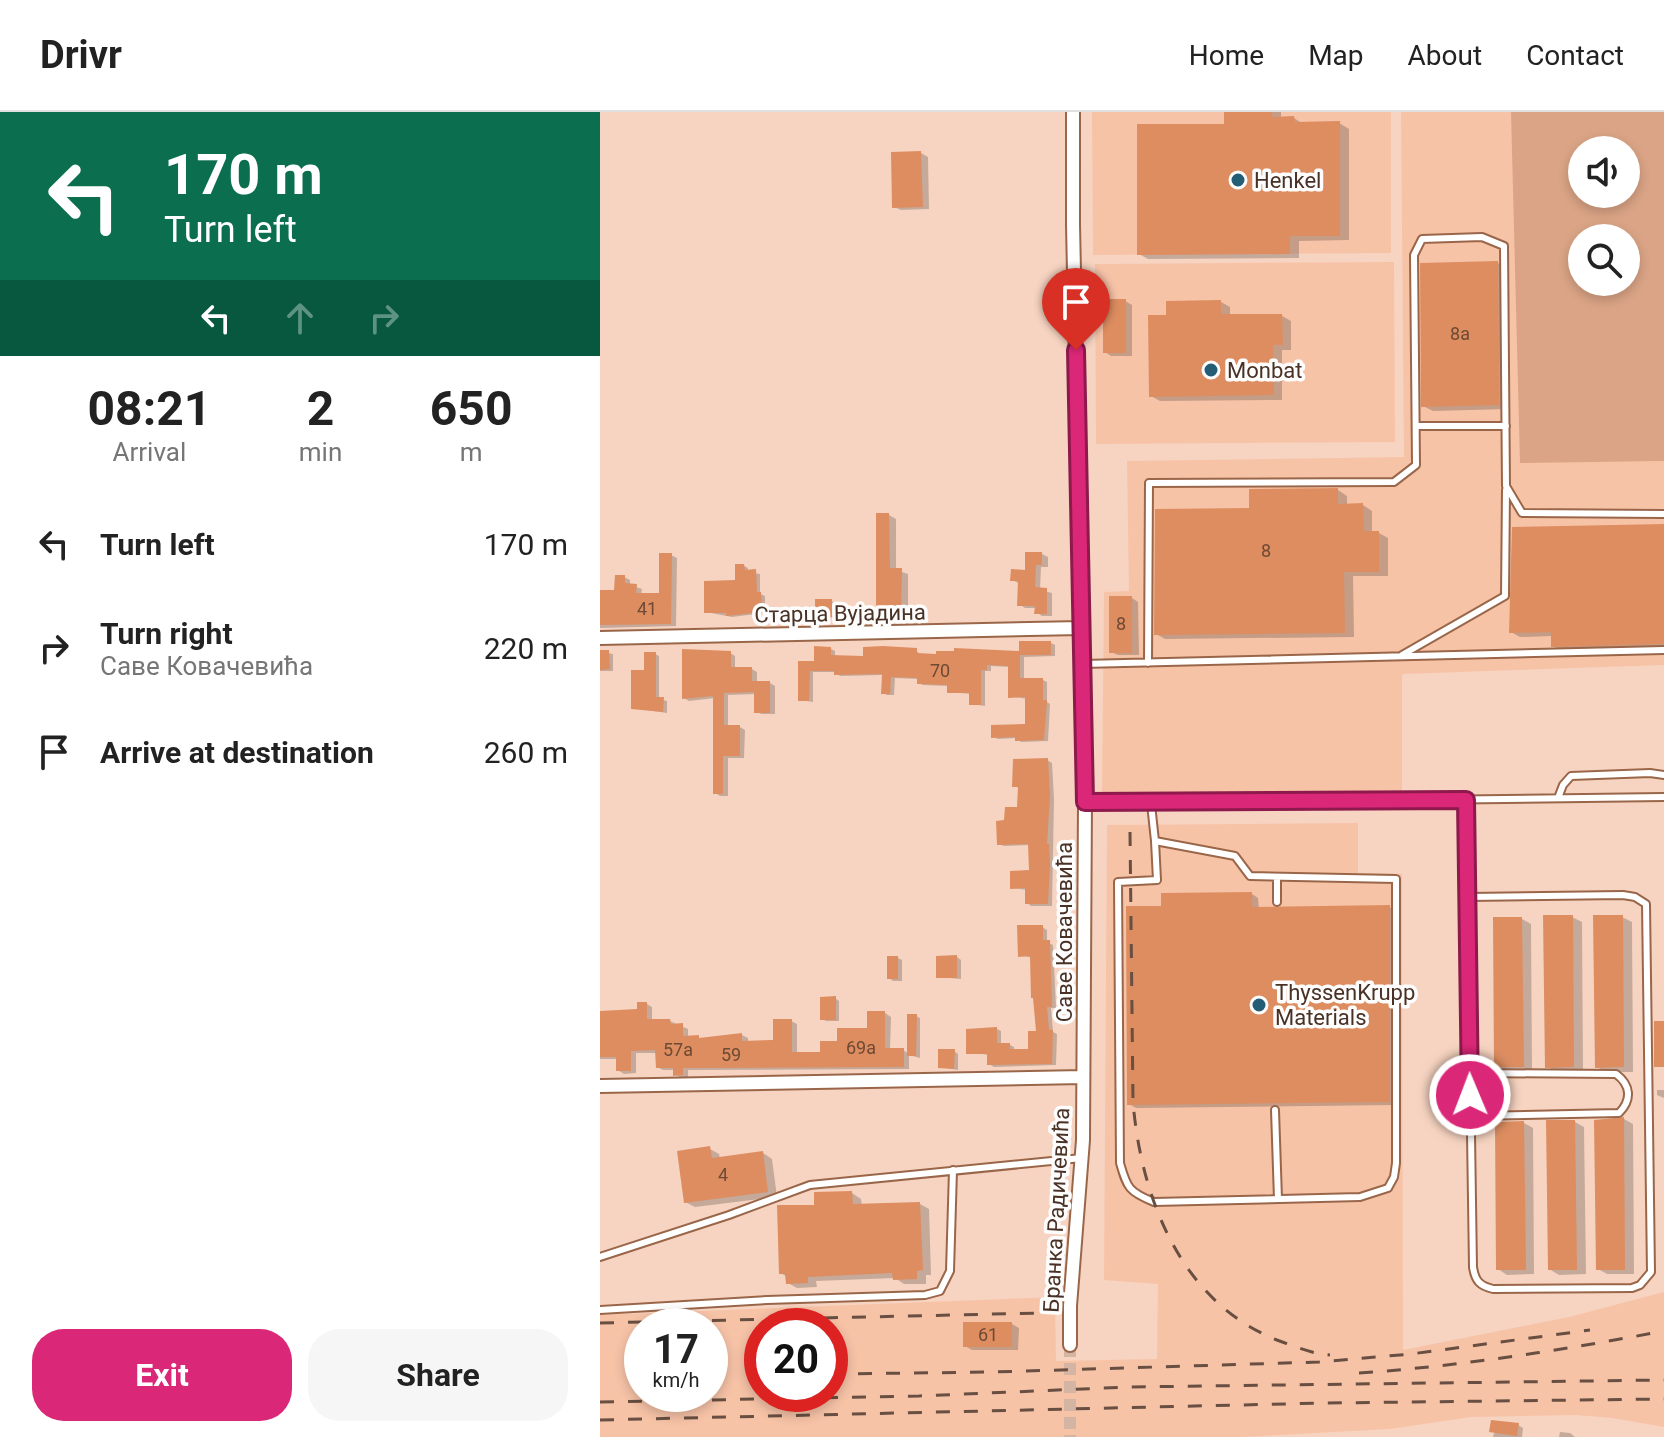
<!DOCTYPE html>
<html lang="en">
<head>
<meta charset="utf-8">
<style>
	body { margin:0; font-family:Roboto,sans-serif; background:#f6f6f6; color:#222; height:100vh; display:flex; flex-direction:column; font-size:30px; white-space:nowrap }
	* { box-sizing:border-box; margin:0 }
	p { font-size:26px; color:#767676 }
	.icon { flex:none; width:44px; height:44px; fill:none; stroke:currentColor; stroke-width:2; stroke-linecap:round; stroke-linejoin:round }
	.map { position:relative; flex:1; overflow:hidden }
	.drawer { display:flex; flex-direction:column; background:#fff; width:600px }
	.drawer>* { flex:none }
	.top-card { background:#0b6e4f; color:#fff; overflow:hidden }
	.buttons { position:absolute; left:968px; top:24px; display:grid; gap:16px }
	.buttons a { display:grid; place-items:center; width:72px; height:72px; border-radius:50%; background:#fff; box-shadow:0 4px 12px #0003; font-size:40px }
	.speed { position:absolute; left:24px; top:1196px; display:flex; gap:16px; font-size:40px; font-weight:700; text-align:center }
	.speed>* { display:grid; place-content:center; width:104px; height:104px; border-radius:50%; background:#fff; box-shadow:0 4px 12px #0003; line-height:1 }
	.speed small { font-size:20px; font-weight:400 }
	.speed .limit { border:12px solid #d22; background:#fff; color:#111 }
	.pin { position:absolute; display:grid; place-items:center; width:68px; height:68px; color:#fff; margin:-82px -34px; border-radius:50% 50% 50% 0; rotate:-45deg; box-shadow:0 0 8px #0007 }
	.pin .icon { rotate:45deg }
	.me { position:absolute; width:88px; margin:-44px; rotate:359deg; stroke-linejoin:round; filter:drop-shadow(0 0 6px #0008) }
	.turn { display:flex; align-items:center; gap:28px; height:168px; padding:0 32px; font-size:36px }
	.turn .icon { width:104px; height:104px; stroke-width:2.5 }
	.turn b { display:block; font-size:56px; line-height:68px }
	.lanes { display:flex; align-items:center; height:76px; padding:0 32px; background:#0003; justify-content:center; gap:40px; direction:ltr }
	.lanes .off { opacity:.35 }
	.eta { display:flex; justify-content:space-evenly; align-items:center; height:136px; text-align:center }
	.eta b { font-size:48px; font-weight:700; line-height:56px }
	.primary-button { display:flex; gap:16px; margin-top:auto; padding:16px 32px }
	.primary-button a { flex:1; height:92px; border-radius:32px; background:#db2777; color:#fff; font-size:32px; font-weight:700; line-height:92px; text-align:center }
	.primary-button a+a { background:#f6f6f6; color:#222 }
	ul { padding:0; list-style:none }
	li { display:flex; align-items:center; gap:24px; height:104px; padding:0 32px }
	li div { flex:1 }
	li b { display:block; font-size:30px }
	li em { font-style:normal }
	header { display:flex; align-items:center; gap:48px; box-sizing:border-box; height:112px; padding:0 40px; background:#fff; border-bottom:2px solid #e0e0e0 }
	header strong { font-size:38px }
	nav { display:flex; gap:44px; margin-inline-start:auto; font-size:28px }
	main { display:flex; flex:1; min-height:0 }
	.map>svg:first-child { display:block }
	.built { fill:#f7c3a7; fill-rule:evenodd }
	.green { fill:#dba486; fill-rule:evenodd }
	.shadow { fill:#0003 }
	.building { fill:#dd8d60 }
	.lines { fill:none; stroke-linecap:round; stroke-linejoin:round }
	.minor-tunnel { stroke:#d4b4a2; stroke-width:12; stroke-dasharray:12 6; stroke-linecap:butt }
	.service-casing { stroke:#9a6649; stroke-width:10 }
	.minor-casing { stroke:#9a6649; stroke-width:16 }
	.service { stroke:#fff; stroke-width:6 }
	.minor { stroke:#fff; stroke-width:12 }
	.rail { stroke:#684f41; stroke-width:3; stroke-dasharray:14 14; stroke-linecap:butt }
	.route-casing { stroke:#8e194d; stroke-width:20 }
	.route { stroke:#db2777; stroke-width:14 }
	.poi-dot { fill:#235d76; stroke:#fdfdfd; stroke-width:3 }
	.labels { text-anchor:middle; stroke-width:7; stroke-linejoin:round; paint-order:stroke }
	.number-label { font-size:18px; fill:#6e4934 }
	.poi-label { font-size:22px; fill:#493225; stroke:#fdfdfd; text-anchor:start }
	.street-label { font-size:22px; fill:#493225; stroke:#fdfdfd }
</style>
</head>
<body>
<header>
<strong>Drivr</strong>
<nav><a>Home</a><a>Map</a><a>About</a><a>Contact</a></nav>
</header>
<main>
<section class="drawer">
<div class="top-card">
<div class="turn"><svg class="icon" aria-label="left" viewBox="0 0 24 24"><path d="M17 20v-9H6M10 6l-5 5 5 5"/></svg><div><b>170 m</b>Turn left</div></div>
<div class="lanes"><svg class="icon" aria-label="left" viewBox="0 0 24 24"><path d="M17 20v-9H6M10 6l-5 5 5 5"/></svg><svg class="icon off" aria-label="ahead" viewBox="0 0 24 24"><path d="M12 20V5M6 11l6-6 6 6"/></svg><svg class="icon off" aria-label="right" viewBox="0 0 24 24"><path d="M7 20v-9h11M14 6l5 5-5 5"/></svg></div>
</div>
<div class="eta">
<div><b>08:21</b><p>Arrival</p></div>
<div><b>2</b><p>min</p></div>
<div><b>650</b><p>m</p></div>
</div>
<ul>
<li><svg class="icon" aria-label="left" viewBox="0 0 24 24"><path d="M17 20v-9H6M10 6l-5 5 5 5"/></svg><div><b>Turn left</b></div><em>170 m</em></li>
<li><svg class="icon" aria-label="right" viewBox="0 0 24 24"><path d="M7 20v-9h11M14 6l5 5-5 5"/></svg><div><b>Turn right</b><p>Саве Ковачевића</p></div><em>220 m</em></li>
<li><svg class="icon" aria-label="arrive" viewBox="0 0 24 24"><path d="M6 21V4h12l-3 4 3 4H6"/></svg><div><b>Arrive at destination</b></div><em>260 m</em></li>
</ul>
<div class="primary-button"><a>Exit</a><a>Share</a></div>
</section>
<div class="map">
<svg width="1064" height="1325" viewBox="0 0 1064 1325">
	<rect width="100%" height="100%" fill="#f7d4c1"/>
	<path class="built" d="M492,0H791V141L493,143Z
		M801,0H1064V553L802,562V682H502L504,480L529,479L527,349L804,345ZM982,38H1026V82H982ZM982,126H1026V170H982Z
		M794,150L795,330L496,332L495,152Z
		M758,711V761L802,762L803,1238L969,1205L1064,1180V1315L1012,1306L976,1303L871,1305L790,1317L643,1325H0V1203L455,1185L456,1249L557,1247L558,1172L504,1168L507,713ZM42,1214H110V1282H42ZM162,1214H230V1282H162Z"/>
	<path class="green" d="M911,0H1064V349L920,351ZM982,38H1026V82H982ZM982,126H1026V170H982Z"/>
	<path class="shadow" d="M626,0H681V7L694,6L703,12L739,11L749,17V128L699,129V146L548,147L539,142L626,14Z
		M321,41L328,45L329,97L301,98L294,95Z
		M898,151L907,157L908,297L833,299L823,294Z
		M525,189L532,193V244H511L505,240Z
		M621,190L630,195V204H682L691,209V238H682V288L560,289L551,284L569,205Z
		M738,378L747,384V394L763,393L772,399V421H779L788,426V464H753L754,525L565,527L556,522L651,398Z
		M289,403L296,407V458L308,462V505H284L278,501Z
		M1064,414V536L962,539L953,534V524L920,525L911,520Z
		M442,442L448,445V455H441L440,478L452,481V504H442L436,500L437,496H425L419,492L418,471L412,468L427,460Z
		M71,443L77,446L76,514L0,516V480H16L24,465L30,468V473L42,477L41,483H61Z
		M144,454L148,456V460L160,462V482L165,484V501L132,505L106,500L138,470Z
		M532,486L538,490L539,543H518L511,540Z
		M231,489L235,491V506L217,504Z
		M451,531L455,533V544L424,545V568H443L447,570V590L450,592L448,629L421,630L417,626L398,627L393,625L427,614V587L410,584V555L391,554V559H385V594L371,592V582L349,580V574L323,573L319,571V567L295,566L294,583H287L283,581V563L240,564L236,560H213V590L200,588V551H216L231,537L235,539V545L265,546L316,538L320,543L421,541Z
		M0,540L13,542V559H0Z
		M130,541L135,544V557H152L157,560V571H170L175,574V602H161L156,599V582L128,583V615H140L145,618L144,646H128V684H120L115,681V586L89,589L84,586Z
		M55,542L59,544V587L67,589V601L33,596Z
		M447,648L452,651L454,687L452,794H431L427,791V778L412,776L431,760L430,733L404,734L399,732L406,710L419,697L420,677L414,673Z
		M652,782L658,786L659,797L789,795L796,799V993L536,996L529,992L563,796Z
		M972,805L982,810L983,960H956L947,954Z
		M1022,805L1032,810L1033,960H1006L997,955Z
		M922,807L931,812L932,960L905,959L896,954Z
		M442,815L447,818V830L453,833L456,896H451L453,920L457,922L456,953L394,955L389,952V943L368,940L397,917L401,919V933H410L414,935V939L431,938L438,921L432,846L420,843Z
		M357,845L361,848V867L338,865Z
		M298,846L302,848V869H293L289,866Z
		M235,886L239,889V909H226L222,907Z
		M47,892L52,895V909H70L88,917V926L103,927L142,923L148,926V931L175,930L191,909L197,912V942H222L239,931L269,918L285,901L291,905L290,938H303L309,942L316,904L320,906V946L309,943V957L88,958V966H81L75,962V958H63L57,955V941H36V961L24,962L18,958V947H0V901L39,899Z
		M354,939L358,942V958L340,955Z
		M1057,978H1064V986L1057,983Z
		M1024,1007L1033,1012L1034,1162H1007L998,1157Z
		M975,1010L984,1015L986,1162L959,1163L949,1157Z
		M924,1011L933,1016L934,1162L907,1163L898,1157Z
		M110,1037L119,1042L120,1047L163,1041L172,1047L177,1085L95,1095L85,1090Z
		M252,1081L261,1087L262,1094L320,1092L329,1097L331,1163H326V1172H304L295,1166L216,1169L217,1175L197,1176L188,1171L187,1165L181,1161L216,1095Z
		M412,1212L419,1216L418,1238H372L365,1234Z
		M918,1313L923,1316L922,1325H893L894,1321Z
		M960,1320L970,1321L975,1325H959Z"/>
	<path class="building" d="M624,0H672V5L694,4L695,10L740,9V124H690V142L537,143V12H624Z
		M321,39L323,95L292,96L291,40Z
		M898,149L899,293L821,295L820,151Z
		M503,187H526V241H503Z
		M621,188V202H682L683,233H673L674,283L549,285L548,203H566V189Z
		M738,376V392L763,391L764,419H779V460H744L745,521L554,523L555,397L649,396V377Z
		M276,401H289L290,456H302L301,502H276Z
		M1064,412V532L951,535V520L909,521L912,415Z
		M425,440H442V453H436L435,475L447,476V502H434L435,494H417L418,469H410L411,457L425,458Z
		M59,441H72L71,512L0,513V478H14L15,463H25V471L37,472L36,481H59Z
		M135,452H144L145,458L156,457L157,480H161L162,500L126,504V501H104V469L135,468Z
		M509,484H532V541H509Z
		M215,487H232V505H215Z
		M419,529H451V543H420V566H443V588H447L444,628L415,629V625L391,626V613L425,612V585L408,586V554L387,553V558H381V593H369V581H347V573L317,572V566L291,565L290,582H281L282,562L234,563V559H210L209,589H198V549H214V534L231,535V543L263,544V535L283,534L317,536V541L336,542V539H354V536L419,539Z
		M82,537L131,539V555H152V569H170V601H154V580L124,581V613H140V644H123V682H113V584L82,587Z
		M0,538H9L10,557L0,558Z
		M44,540H56V585H64L63,600L31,597V558H44Z
		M448,646L450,683L447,732H449L450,753L448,792H425V776L410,777V759L429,758L428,732L397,733L396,709L404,708L405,695H417L418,675H412L413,647Z
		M652,780V795L790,793V990L527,993L526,794H561V781Z
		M943,803H973L974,955L945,956Z
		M993,803H1023L1024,955L995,956Z
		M893,805H922L924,955H894Z
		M417,813H443V828H450L452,895H447L449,918H453L452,952L387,953V942H366V917L397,915V931H410V937H428V919H436L433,886H431L430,844L418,845Z
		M357,843V866H336V844Z
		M287,844H298V867H287Z
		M236,884V908H220V885Z
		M37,890H47V907H70L71,912L83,911V924L99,923V926L142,921V929L173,928V907H192V940H220V929H237V916H267V899H285V936H304V955L83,956V963L73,964V956H56L55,938L31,939V959H16V945H0V899L37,897Z
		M307,902H317L316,944H307Z
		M1054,909H1064V955H1054Z
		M338,937H355L354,957L338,956Z
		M1024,1005L1025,1158H996L994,1008Z
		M946,1008H975L977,1158H948Z
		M924,1009L926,1158H896L895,1010Z
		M110,1034L112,1046L163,1039L168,1080L84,1091L77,1039Z
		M252,1079L253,1092L320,1090L323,1158L317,1159V1167L293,1168L292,1161L208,1165V1171L186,1172L185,1162H179L177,1093H214V1080Z
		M363,1210H412V1235H363Z
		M891,1308L919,1311L917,1324L889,1320Z"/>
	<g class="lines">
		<path class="minor-tunnel" d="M470,1233V1325"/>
		<g class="service-casing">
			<path id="service" d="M816,314H906
				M802,543L905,484L906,378
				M548,551L549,371L794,370L816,353L814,143L822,127L882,125L904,134L906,374L922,401L1064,402
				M482,552L1064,538
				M958,686L963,673L971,664L1050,661L1064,663
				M866,688L873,1155C875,1169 880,1174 893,1177L1032,1176L1040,1173L1051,1160L1046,792L1035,785L1023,783L868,785
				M576,691L1064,685
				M551,692L555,729L635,744L650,764L796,767V1051L794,1065L788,1076L760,1085L554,1090C529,1080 527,1076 520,1051L518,770L557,768L555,729
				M677,790V765
				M870,961L1016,962C1031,973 1032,988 1019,1001L871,1004
				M675,998L678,1087
				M0,1145L129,1103L210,1073L482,1046
				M0,1198L167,1188L325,1183L340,1179L350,1159L353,1058"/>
		</g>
		<g class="minor-casing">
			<path id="minor" d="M0,526L481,516
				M485,690L576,691
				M0,974L483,965
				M470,1233V1194L483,1028L485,690L473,112V0"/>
		</g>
		<use href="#service" class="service"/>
		<use href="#minor" class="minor"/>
		<path class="rail" d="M530,720L533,990C541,1086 581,1190 677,1228C694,1234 712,1242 730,1243
			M0,1211L441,1201
			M759,1261C862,1254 963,1238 1064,1219
			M230,1262L393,1260L719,1250L811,1242L990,1218
			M0,1290L319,1284L528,1275L1064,1268
			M0,1308L724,1291L1064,1287"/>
	</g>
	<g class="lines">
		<g class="route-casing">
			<path id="route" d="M476,238L485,690L866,688L870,983"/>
		</g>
		<use href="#route" class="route"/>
	</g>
	<g class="poi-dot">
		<circle cx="638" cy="68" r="8"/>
		<circle cx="611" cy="258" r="8"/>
		<circle cx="659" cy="893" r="8"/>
	</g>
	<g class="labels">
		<g class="number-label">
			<text x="860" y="228">8a</text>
			<text x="666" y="445">8</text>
			<text x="47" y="503">41</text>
			<text x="521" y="518">8</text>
			<text x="340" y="565">70</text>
			<text x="261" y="942">69a</text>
			<text x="78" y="944">57a</text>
			<text x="131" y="949">59</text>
			<text x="123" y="1069">4</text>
			<text x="388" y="1229">61</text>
		</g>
		<g class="poi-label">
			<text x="654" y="76">Henkel</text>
			<text x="627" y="266">Monbat</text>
			<text x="675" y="888">ThyssenKrupp<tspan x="675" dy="25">Materials</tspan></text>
		</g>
		<g class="street-label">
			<text transform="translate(240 501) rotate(-1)" y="8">Старца Вујадина</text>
			<text transform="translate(464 820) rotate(-90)" y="8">Саве Ковачевића</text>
			<text transform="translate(456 1098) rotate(-87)" y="8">Бранка Радичевића</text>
		</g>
	</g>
</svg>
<div class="buttons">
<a><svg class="icon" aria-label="sound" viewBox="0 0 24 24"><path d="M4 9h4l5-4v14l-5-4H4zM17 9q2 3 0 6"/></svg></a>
<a><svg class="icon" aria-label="search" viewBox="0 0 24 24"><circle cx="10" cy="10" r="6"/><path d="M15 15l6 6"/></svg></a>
</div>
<div class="speed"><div>17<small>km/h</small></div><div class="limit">20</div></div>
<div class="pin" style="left:476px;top:238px;background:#d93025"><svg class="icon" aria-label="arrive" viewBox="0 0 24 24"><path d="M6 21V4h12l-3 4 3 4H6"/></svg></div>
<svg class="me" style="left:870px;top:983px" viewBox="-20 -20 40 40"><circle r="17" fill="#db2777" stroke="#fff" stroke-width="3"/><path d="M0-11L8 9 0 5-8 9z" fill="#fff"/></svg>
</div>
</main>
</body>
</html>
